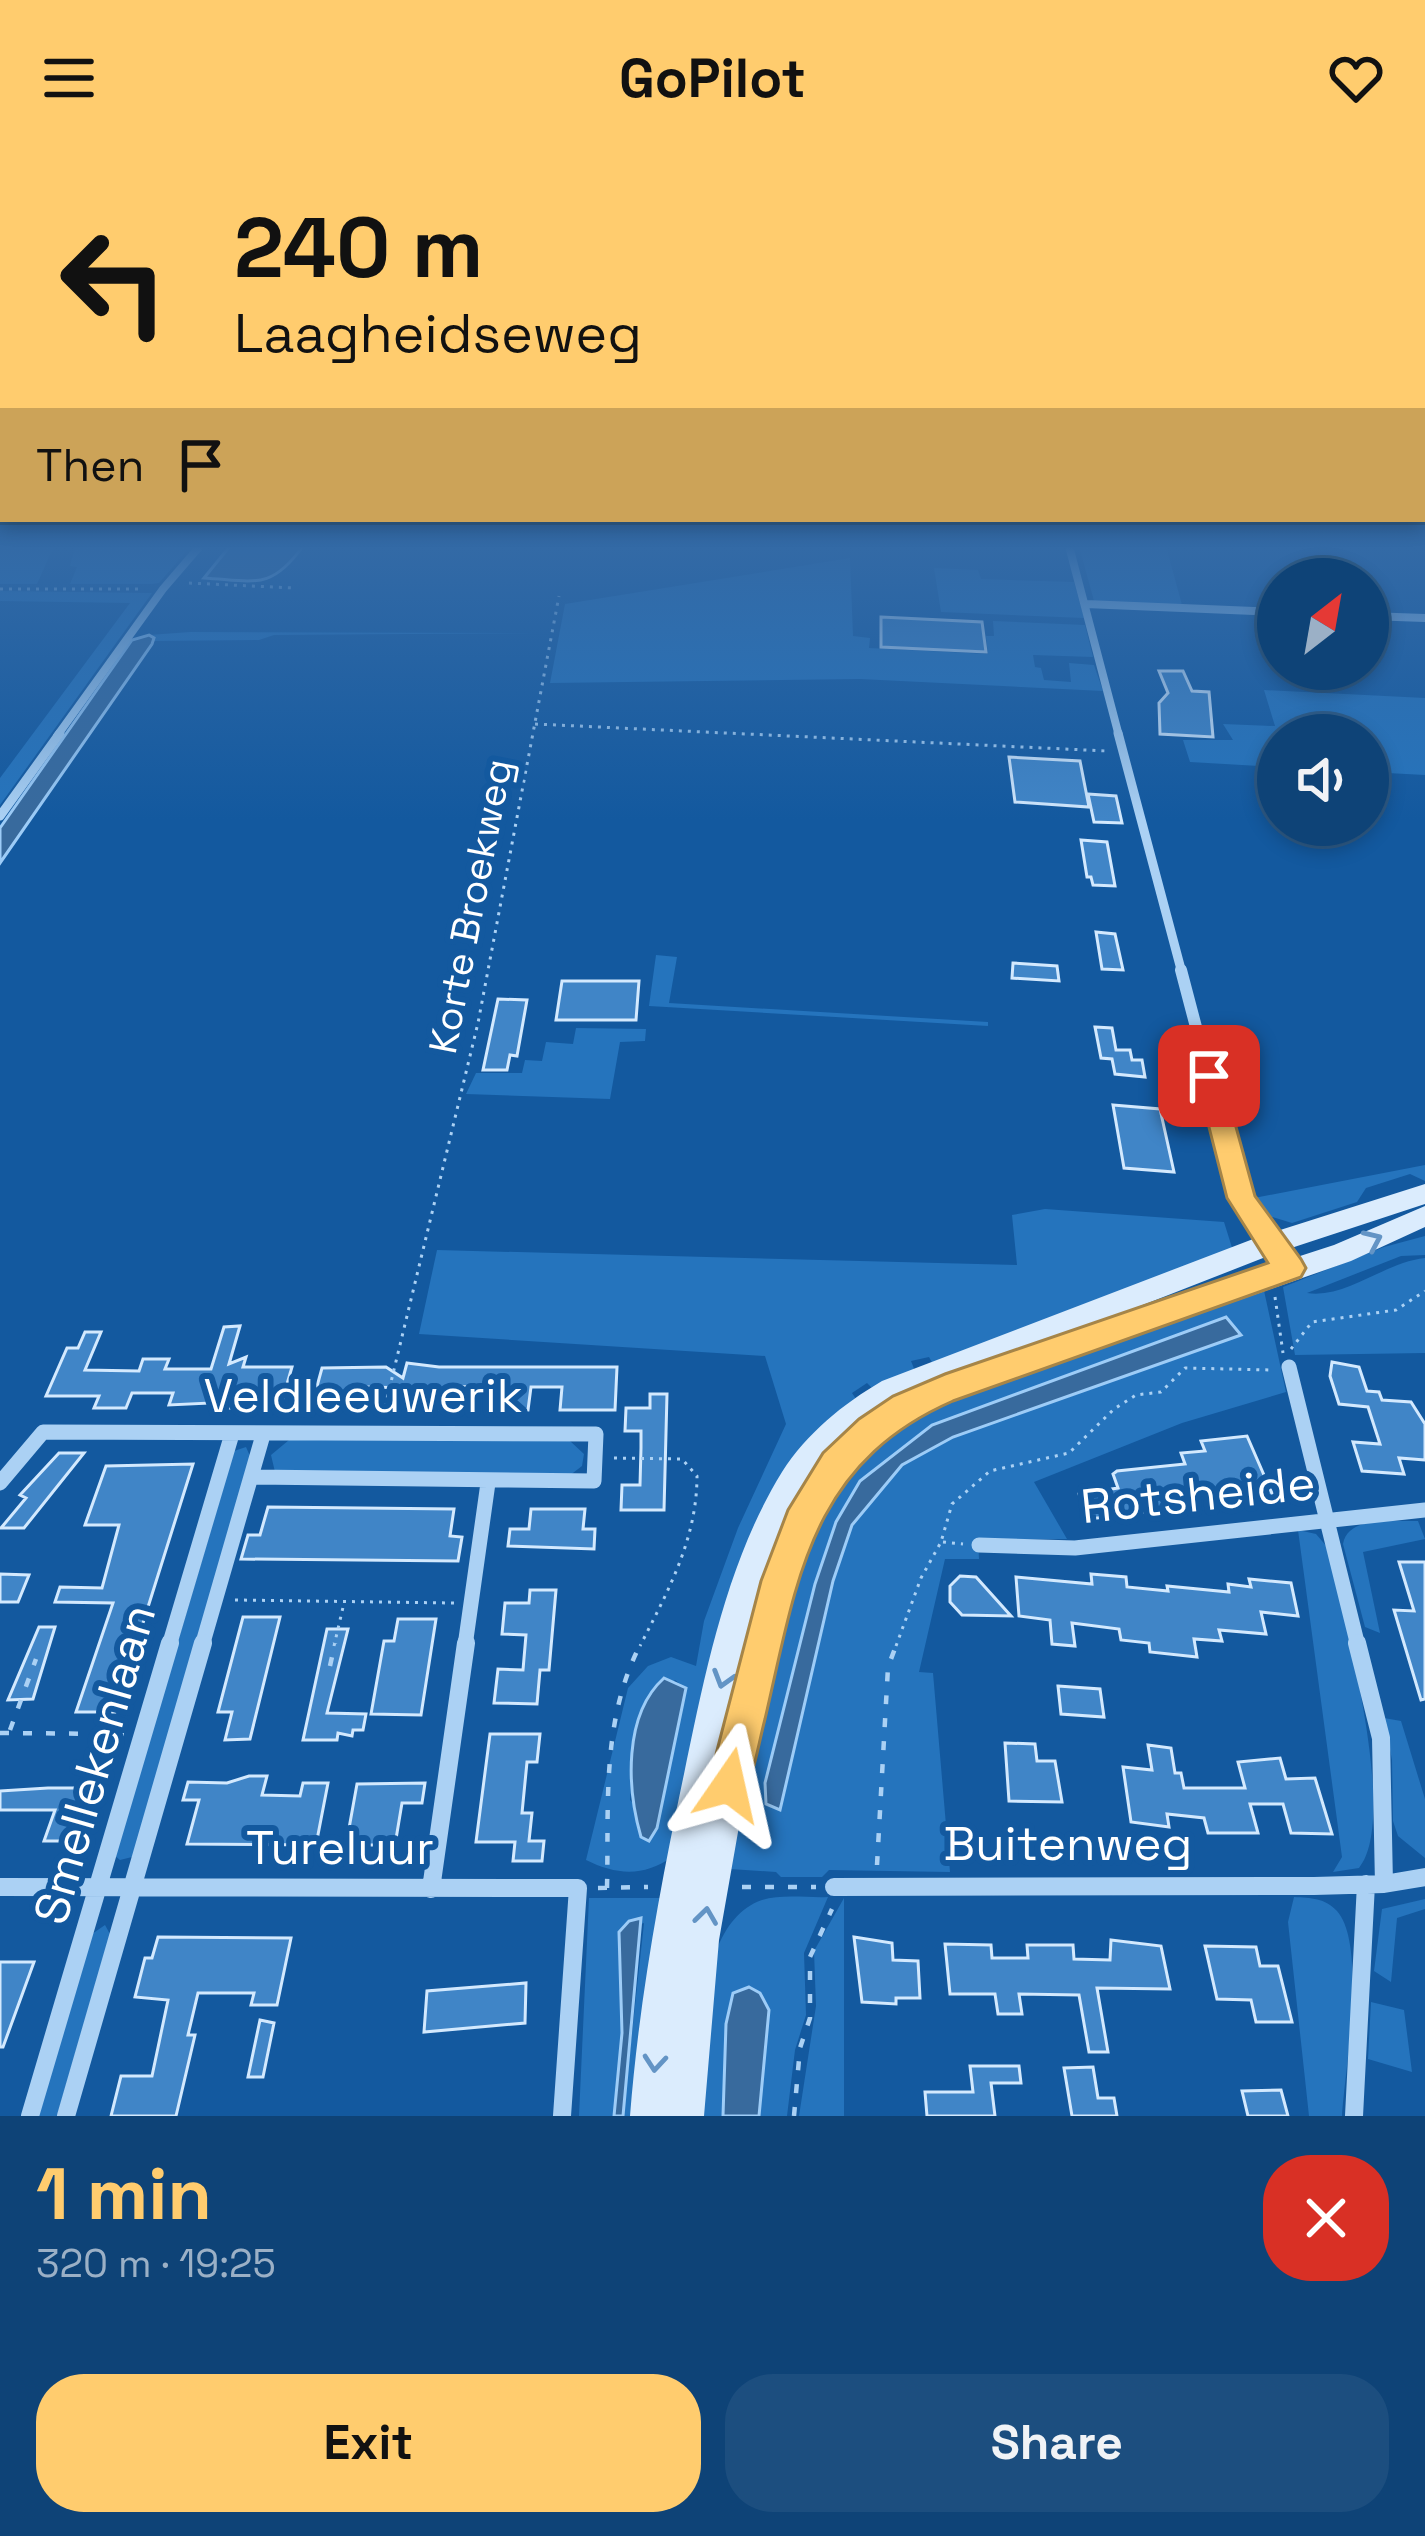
<!DOCTYPE html>
<html lang="en">
<head>
<meta charset="utf-8">
<style>
	body { margin:0; font-family:"Space Grotesk",sans-serif; background:#1c4e7f; color:#f1f3f6; height:100vh; display:flex; flex-direction:column; font-size:45px; white-space:nowrap }
	* { box-sizing:border-box; margin:0 }
	p { font-size:39px; color:#9bb0c6 }
	.icon { flex:none; width:66px; height:66px; fill:none; stroke:currentColor; stroke-width:2; stroke-linecap:round; stroke-linejoin:round }
	.map { position:relative; height:1960px; overflow:hidden }
	.panel { display:flex; flex-direction:column; background:#0e4377; flex:1 }
	.panel>* { flex:none }
	.guide { position:absolute; left:0px; top:0px; width:1425px; height:366px; box-shadow:0 6px 18px #0003,0 0 0 3px #2e5c89; background:#ffcc6e; color:#111; overflow:hidden }
	.needle { width:78px; rotate:31deg }
	.controls { position:absolute; left:1257px; top:402px; display:grid; gap:24px }
	.controls a { display:grid; place-items:center; width:132px; height:132px; border-radius:50%; background:#0e4377; box-shadow:0 6px 18px #0003,0 0 0 3px #2e5c89; font-size:60px }
	.pin { position:absolute; display:grid; place-items:center; width:102px; height:102px; color:#fff; margin:-51px; border-radius:24px; box-shadow:0 6px 18px #0006 }
	.me { position:absolute; width:132px; margin:-66px; rotate:11deg; stroke-linejoin:round; filter:drop-shadow(0 0 9px #0008) }
	.turn { display:flex; align-items:center; gap:42px; height:252px; padding:0 36px; font-size:54px }
	.turn .icon { width:156px; height:156px; stroke-width:2.5 }
	.turn b { display:block; font-size:84px; line-height:102px }
	.then { display:flex; align-items:center; height:114px; padding:0 36px; background:#0003; gap:24px; font-size:45px }
	.round { display:grid; place-items:center; flex:none; width:126px; height:126px; border-radius:48px; background:#1c4e7f }
	.overview { display:flex; align-items:center; justify-content:space-between; height:204px; padding:0 36px }
	h1 { font-size:72px; font-weight:700; line-height:90px; color:#ffcc6e }
	.button { display:flex; gap:24px; margin-top:auto; padding:24px 36px }
	.button a { flex:1; height:138px; border-radius:48px; background:#ffcc6e; color:#111; font-size:48px; font-weight:700; line-height:138px; text-align:center }
	.button a+a { background:#1c4e7f; color:#f1f3f6 }
	header { display:flex; justify-content:space-between; align-items:center; height:156px; padding:0 36px; background:#ffcc6e; color:#111; font-size:54px; font-weight:700 }
	.map>svg:first-child { display:block }
	.green { fill:#2574bd; fill-rule:evenodd }
	.water { fill:#386a9d; stroke:#9dccf7; stroke-width:3 }
	.building { fill:#4085c7; stroke:#d3e9fe; stroke-width:3 }
	.lines { fill:none; stroke-linecap:round; stroke-linejoin:round }
	.path-far1 { stroke:#abd1f4; stroke-width:3; stroke-dasharray:3 6; stroke-linecap:butt }
	.path { stroke:#abd1f4; stroke-width:4.5; stroke-dasharray:9 14; stroke-linecap:butt }
	.street-far4 { stroke:#abd1f4; stroke-width:8 }
	.street-far3 { stroke:#abd1f4; stroke-width:9 }
	.street-far2 { stroke:#abd1f4; stroke-width:12 }
	.street-far1 { stroke:#abd1f4; stroke-width:15 }
	.street { stroke:#abd1f4; stroke-width:18 }
	.secondary { fill:#dbecfd; fill-rule:evenodd }
	.oneway { stroke:#6394c5 }
	.route { fill:#ffcc6e; stroke:#a68548; stroke-width:3 }
	.labels { text-anchor:middle; stroke-width:12; stroke-linejoin:round; paint-order:stroke }
	.street-label { font-size:39px; fill:#fff; stroke:#13599f }
	.near-street-label { font-size:48px; fill:#fff; stroke:#13599f }
</style>
</head>
<body>
<header><svg class="icon" aria-label="menu" viewBox="0 0 24 24"><path d="M4 6h16M4 12h16M4 18h16"/></svg>GoPilot<svg class="icon" aria-label="heart" viewBox="0 0 24 24"><path d="M12 20l-8-8c-3-5 5-10 8-4 3-6 11-1 8 4z"/></svg></header>
<div class="map">
<svg width="1425" height="1960" viewBox="0 0 1425 1960">
	<rect width="100%" height="100%" fill="#13599f"/>
	<path class="green" d="M0,390H54L37,428H0Z
		M75,390H191L159,427L152,428H70L77,411L70,410Z
		M1079,390H1166L1182,449L1094,445Z
		M850,402L853,480L870,482L869,492L988,498L986,480H994L993,465L1085,469L1093,501L1033,499L1035,511L1041,512L1044,524L1071,526L1069,507L1094,509L1103,535L860,523L550,527L565,448Z
		M934,412L978,414L981,423L1074,426L1084,462L941,456Z
		M0,435L152,437L0,649V622L130,447L0,445Z
		M190,476L539,477L274,479L259,484L153,485L149,479Z
		M1264,534L1425,542V619L1368,616V579H1278V611L1190,606L1183,584H1233L1223,568L1275,570Z
		M656,799L677,801L669,847L988,866V870L649,850Z
		M576,872L646,873L645,885L620,886L610,943L466,938L476,917H522L525,904L542,905L546,886L573,888Z
		M1425,1009V1025L1410,1018L1366,1032L1357,1046L1292,1067L1266,1059L1254,1042Z
		M1045,1053L1224,1066L1234,1098L934,1210L929,1201L911,1205L915,1215L875,1235L867,1227L852,1237L858,1246L672,1701C644,1721 616,1719 586,1704L628,1532L648,1510L671,1501L696,1510L704,1465L738,1372L786,1268L765,1200L419,1178L437,1094L1017,1109L1012,1059ZM675,1524L686,1533L657,1672L630,1644C634,1581 630,1570 675,1524Z
		M1425,1080V1099L1401,1100L1307,1137C1346,1143 1385,1106 1425,1102V1197L1295,1199L1283,1131L1384,1091Z
		M1263,1130L1286,1236L1182,1267L1034,1326L1067,1383H978L979,1403H945L919,1516L933,1517L950,1716L829,1714L822,1721H781L776,1716L730,1713L757,1535L822,1340L914,1254ZM1226,1161L1240,1179L953,1281L902,1309L852,1369L833,1425L780,1653L765,1627L836,1366L933,1269Z
		M289,1284L570,1285L584,1298L582,1310L569,1320L275,1316L271,1299Z
		M246,1291L250,1300L137,1692L132,1701L120,1704L115,1700L234,1295Z
		M1418,1365L1425,1383L1363,1396L1380,1477L1365,1471L1343,1388C1348,1359 1394,1366 1418,1365Z
		M1298,1374L1316,1378L1328,1392C1342,1456 1400,1661 1359,1712L1333,1716L1342,1701Z
		M1384,1562L1401,1565L1425,1643V1702L1398,1680L1393,1665L1392,1604Z
		M828,1741L804,1797L806,1859L795,1894L787,1960H759L762,1922L726,1868L723,1960H694C700,1900 694,1767 762,1744C781,1738 808,1742 828,1741Z
		M1294,1741C1311,1742 1325,1742 1337,1755C1367,1789 1345,1913 1342,1960H1309L1288,1766Z
		M589,1742H670L641,1960H623L644,1767L619,1777L622,1877L614,1960H579Z
		M844,1742V1960H799L816,1850L814,1795Z
		M1425,1743V1753L1397,1762L1391,1826L1374,1815L1382,1753Z
		M105,1769L110,1778L57,1960H38L92,1778Z
		M1371,1846L1404,1854L1412,1916L1368,1903Z"/>
	<path class="water" d="M230,390H303C271,435 254,425 204,422Z
		M149,479L154,482L152,488L0,707V672L132,484Z
		M1226,1161L1241,1179L953,1281L902,1309L852,1369L833,1425L780,1654L766,1648L765,1627L815,1428L836,1366L860,1325L932,1269Z
		M664,1522L686,1532L657,1672L649,1685L641,1681C627,1633 623,1559 664,1522Z
		M641,1762L623,1960H614L622,1877L619,1776L629,1765Z
		M749,1831L760,1837L769,1854L759,1960H723L726,1868L733,1837Z"/>
	<path class="building" d="M881,461L982,466L986,496L881,491Z
		M1159,515H1183L1192,535L1209,536L1213,581L1160,578L1159,547L1168,537Z
		M1009,601L1080,605L1089,651L1015,646Z
		M1088,638L1116,640L1122,667L1094,666Z
		M1081,684L1107,686L1115,730L1093,729L1091,721H1087Z
		M1096,776L1115,778L1123,814L1102,813Z
		M1013,807L1057,810L1059,825L1012,822Z
		M562,825H639L636,864H556Z
		M498,843L527,844L517,900L510,899L507,914H483Z
		M1095,871L1112,872L1116,894H1130L1132,904H1142L1145,921L1115,918L1112,903L1101,902Z
		M1113,949L1160,953L1174,1016L1124,1012Z
		M240,1170L229,1208L246,1201L243,1211H292L280,1252H230L231,1246L169,1249L173,1237H132L126,1252H94L99,1240H46L67,1192H78L85,1176H101L85,1214L139,1215L143,1203H169L165,1213H211L224,1171Z
		M1332,1206L1359,1211L1367,1235L1379,1236L1382,1244L1411,1246L1425,1268V1304L1399,1302L1404,1318L1362,1315L1353,1286L1380,1288L1368,1251L1339,1248L1330,1220Z
		M407,1207L439,1211H617L615,1254H560L562,1231H531L528,1254L485,1253L488,1230L457,1231L453,1253H410L414,1232L366,1231L362,1253L311,1252L322,1212L386,1211L403,1222Z
		M650,1238H667L664,1354H621L622,1329H640L641,1292V1275H625L626,1252H650Z
		M1247,1280L1274,1342L1244,1344L1240,1333L1186,1339L1190,1350L1090,1363L1084,1353L1079,1338L1118,1332L1113,1318L1117,1315L1185,1308L1181,1297L1205,1295L1201,1285Z
		M59,1297H84L24,1372H1L26,1342L20,1339Z
		M193,1308L115,1556H76L113,1447L55,1446L60,1431L102,1432L119,1369H85L106,1310Z
		M268,1351L454,1353L450,1380L462,1381L458,1405L241,1403L248,1379H260Z
		M531,1353H585L583,1373H595L594,1393L508,1390L510,1373H529Z
		M1399,1406H1425V1543L1421,1544L1394,1454L1414,1455Z
		M0,1418L29,1419L18,1446H0Z
		M1091,1418L1126,1421L1127,1431L1168,1435L1167,1430L1229,1436L1228,1428L1251,1431L1249,1423L1291,1427L1298,1460L1261,1456L1266,1478L1219,1474L1222,1485L1194,1483L1197,1501L1150,1496L1149,1487L1121,1484L1119,1473L1072,1467L1075,1490L1052,1488L1050,1464L1019,1460L1016,1421L1092,1428Z
		M960,1420L976,1421L1011,1460L962,1459L950,1446V1430Z
		M530,1434H556L549,1514H540L537,1548L494,1547L498,1513L523,1514L526,1479L502,1478L505,1447H529Z
		M243,1461H280L250,1583L225,1584L232,1556H218Z
		M398,1463H436L421,1559L371,1558L384,1485H394Z
		M39,1471H55L33,1543L8,1544Z
		M327,1473H348L327,1557L366,1558L363,1574H353L352,1580L338,1577L337,1584H303Z
		M1058,1530L1100,1533L1104,1561L1061,1558Z
		M490,1578H540L537,1606H527L522,1657H532L529,1685H544L542,1705H513L515,1686H476Z
		M1005,1587L1035,1588L1037,1605H1055L1062,1646L1009,1645Z
		M1148,1589L1171,1592L1175,1617H1181L1184,1632H1245L1238,1606L1280,1602L1286,1623L1315,1622L1332,1678L1291,1677L1283,1648H1250L1258,1677H1208L1204,1662L1167,1658L1169,1671L1131,1666L1123,1611L1152,1614Z
		M249,1620H267L262,1639L300,1640L303,1627H328L316,1689L187,1688L199,1644H183L188,1626L227,1627Z
		M425,1627L422,1647H402L395,1689H346L357,1628Z
		M48,1632H95L78,1685H44L55,1654H0V1635Z
		M158,1781L291,1782L277,1849H251L254,1837H198L188,1879H195L176,1960H111L121,1920H152L168,1844L135,1841L145,1802H152Z
		M854,1781L892,1787L893,1804L918,1805L920,1842H896V1848L862,1846Z
		M1111,1784L1161,1790L1170,1833L1097,1832L1108,1896H1089L1079,1839L1019,1838L1022,1858H998L995,1838H950L945,1788L991,1789L992,1802H1028L1027,1789H1073L1074,1803L1110,1804Z
		M1205,1790L1256,1791L1260,1810H1278L1292,1866H1256L1251,1844L1217,1843Z
		M0,1806H34L3,1891H0Z
		M526,1827L525,1867L424,1876L427,1835Z
		M260,1864L274,1867L263,1921H248Z
		M970,1910H1019L1021,1927H991L995,1960H927L925,1936H973Z
		M1093,1911L1098,1942H1114L1117,1960H1072L1064,1912Z
		M1281,1934L1288,1960H1248L1242,1935Z"/>
	<g class="lines">
		<path class="path-far1" d="M189,427L294,432
			M0,433H142
			M535,568L1107,595
			M1275,1141L1283,1197
			M1291,1193L1312,1166L1396,1154L1425,1135
			M383,1259L478,867L559,440
			M614,1302L682,1303L697,1320C697,1383 668,1435 640,1490
			M943,1386L963,1388
			M235,1444L454,1447
			M334,1490L344,1447
			M896,1490L921,1422L941,1386L952,1348L990,1315L1069,1297L1114,1253L1136,1239L1161,1236L1185,1212L1271,1214"/>
		<path class="path" d="M330,1510L335,1487
			M10,1574L36,1503
			M0,1577L124,1578
			M877,1709L888,1511L897,1487
			M742,1731H816
			M598,1732L648,1731
			M607,1732C609,1646 601,1565 641,1487
			M794,1960L800,1892L810,1862V1801L832,1753"/>
		<path class="street-far4" d="M1069,390L1119,580
			M1086,448L1278,456
			M1368,460L1425,462
			M57,580L163,433L200,390"/>
		<path class="street-far3" d="M1118,577L1182,817
			M0,660L60,577"/>
		<path class="street-far2" d="M1181,814L1241,1042L1259,1075L1291,1112"/>
		<path class="street-far1" d="M1289,1211L1358,1490
			M0,1327L43,1276L596,1278L594,1325L251,1321
			M979,1389L1075,1392L1425,1354
			M169,1490L232,1278
			M202,1490L263,1279
			M465,1490L488,1327"/>
		<path class="street" d="M1357,1487L1381,1582L1384,1728
			M0,1731L578,1732L562,1960
			M834,1731L1314,1730L1384,1728L1425,1721
			M431,1733L466,1487
			M30,1960L170,1487
			M66,1960L203,1487
			M1354,1960L1366,1728"/>
		<path class="secondary" d="M1425,1028V1048L1276,1097L1107,1163L1334,1089L1425,1050V1071L1351,1105L946,1246L884,1282L846,1320L816,1366L801,1405L750,1608L719,1784L704,1960H630C639,1845 660,1731 684,1618C705,1517 727,1405 782,1316C807,1277 843,1248 882,1225L1261,1080Z"/>
	</g>
	<defs><path id="oneway-chevron" d="M-2-3.5L2.5 0L-2 3.5" fill="none" stroke-width="1.6" stroke-linecap="round" stroke-linejoin="round" transform="scale(3)"/></defs>
	<g class="oneway">
		<use href="#oneway-chevron" transform="translate(1373 1084) rotate(-24)"/>
		<use href="#oneway-chevron" transform="translate(723 1523) rotate(107)"/>
		<use href="#oneway-chevron" transform="translate(706 1760) rotate(-82)"/>
		<use href="#oneway-chevron" transform="translate(655 1907) rotate(95)"/>
	</g>
	<linearGradient id="sky" x2="0" y2="1"><stop stop-color="#0a3157"/><stop offset="0.59" stop-color="#336aa6"/><stop offset="1" stop-color="#336aa6" stop-opacity="0"/></linearGradient>
	<rect width="1425" height="664" fill="url(#sky)"/>
	<path class="route" d="M1209,911L1222,920L1255,1040L1301,1103L1306,1112L1301,1121L953,1245C809,1308 797,1426 765,1563C758,1590 754,1618 743,1644L729,1650L714,1644L708,1629L761,1425L788,1354L823,1297L859,1263L893,1240L945,1218L1268,1107L1227,1042L1196,920Z"/>
	<g class="labels">
		<g class="street-label">
			<text transform="translate(470 750) rotate(-79)" y="14">Korte Broekweg</text>
		</g>
		<g class="near-street-label">
			<text x="363" y="1256">Veldleeuwerik</text>
			<text transform="translate(1198 1338) rotate(-6)" y="17">Rotsheide</text>
			<text transform="translate(94 1608) rotate(-74)" y="17">Smellekenlaan</text>
			<text x="1068" y="1704">Buitenweg</text>
			<text x="340" y="1708">Tureluur</text>
		</g>
	</g>
</svg>
<div class="controls">
<a><svg class="needle" viewBox="-14 -14 28 28"><path d="M0-13l5 13h-10z" fill="#e53935"/><path d="M0 13l5-13h-10z" fill="#9bb0c6"/></svg></a>
<a><svg class="icon" aria-label="sound" viewBox="0 0 24 24"><path d="M4 9h4l5-4v14l-5-4H4zM17 9q2 3 0 6"/></svg></a>
</div>
<div class="pin" style="left:1209px;top:920px;background:#d93025"><svg class="icon" aria-label="arrive" viewBox="0 0 24 24"><path d="M6 21V4h12l-3 4 3 4H6"/></svg></div>
<svg class="me" style="left:729px;top:1629px" viewBox="-20 -20 40 40"><path d="M0-17L14 15 0 8-14 15z" fill="#ffcc6e" stroke="#fff" stroke-width="4"/></svg>
<div class="guide">
<div class="turn"><svg class="icon" aria-label="left" viewBox="0 0 24 24"><path d="M17 20v-9H6M10 6l-5 5 5 5"/></svg><div><b>240 m</b>Laagheidseweg</div></div>
<div class="then">Then<svg class="icon" aria-label="arrive" viewBox="0 0 24 24"><path d="M6 21V4h12l-3 4 3 4H6"/></svg></div>
</div>
</div>
<section class="panel">
<div class="overview"><div><h1>1 min</h1><p>320 m · 19:25</p></div><a class="round" style="background:#d93025;color:#fff"><svg class="icon" aria-label="close" viewBox="0 0 24 24"><path d="M6 6l12 12M18 6L6 18"/></svg></a></div>
<div class="button"><a>Exit</a><a>Share</a></div>
</section>
</body>
</html>
